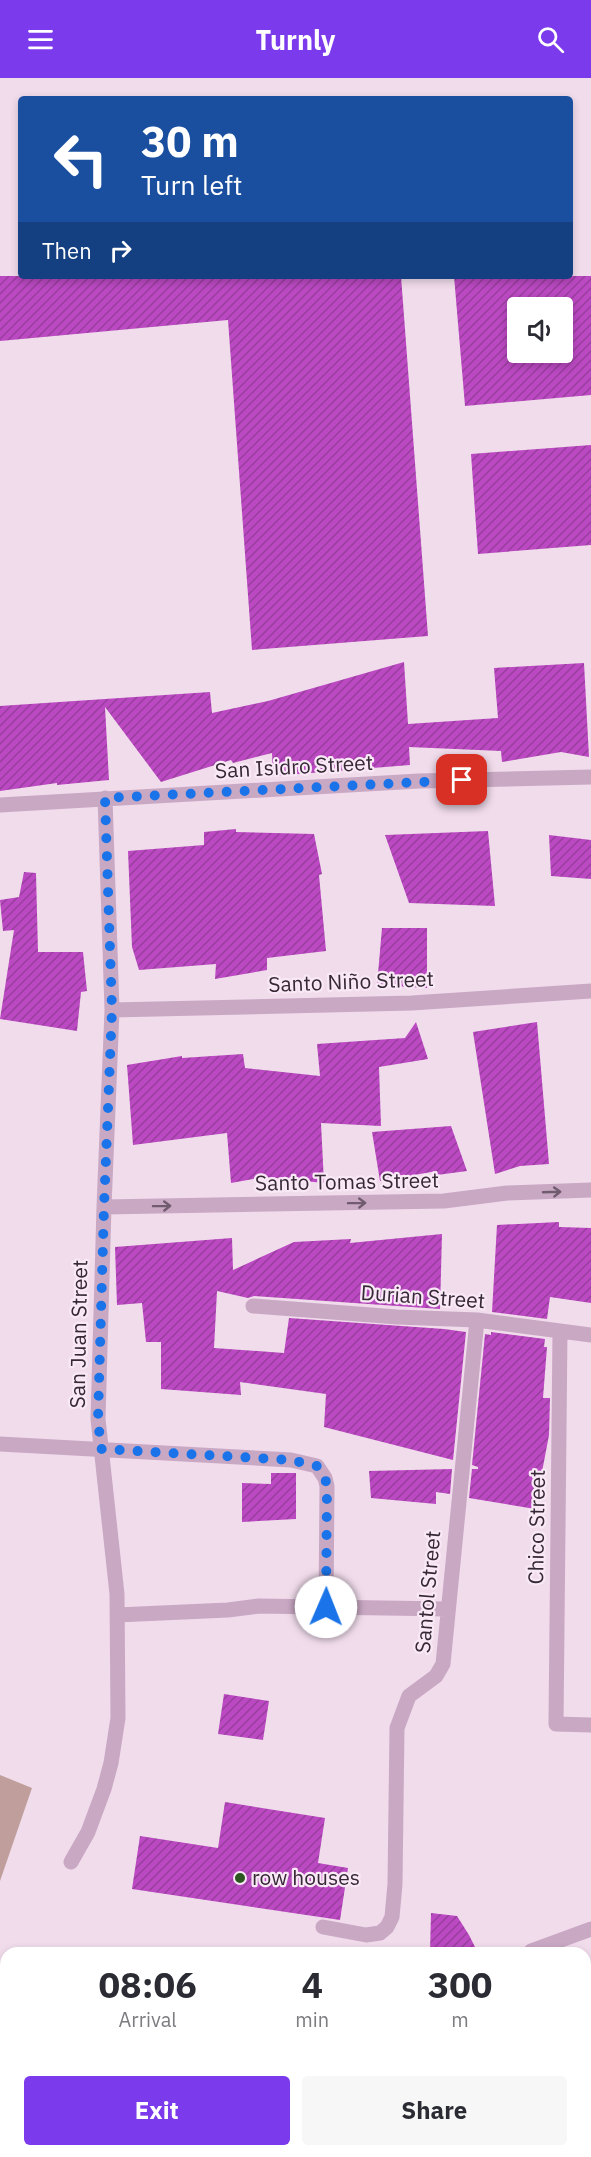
<!DOCTYPE html>
<html lang="en">
<head>
<meta charset="utf-8">
<style>
	body { margin:0; font-family:"IBM Plex Sans",sans-serif; background:#f7f7f7; color:#2b2b33; height:100vh; display:flex; flex-direction:column; font-size:22px; white-space:nowrap }
	* { box-sizing:border-box; margin:0 }
	p { font-size:20px; color:#7c7c81 }
	.icon { flex:none; width:33px; height:33px; fill:none; stroke:currentColor; stroke-width:2; stroke-linecap:round; stroke-linejoin:round }
	.map { position:relative; flex:1; overflow:hidden }
	.drawer { position:absolute; left:0px; top:1869px; width:591px; height:210px; display:flex; flex-direction:column; background:#fff; border-radius:18px 18px 0 0; box-shadow:0 3px 9px #0003 }
	.drawer>* { flex:none }
	.top-card { position:absolute; left:18px; top:18px; width:555px; height:183px; border-radius:6px; box-shadow:0 3px 9px #0003; background:#1a4fa0; color:#fff; overflow:hidden }
	.tools { position:absolute; left:507px; top:219px; display:grid; gap:12px }
	.tools a { display:grid; place-items:center; width:66px; height:66px; border-radius:6px; background:#fff; box-shadow:0 3px 9px #0003; font-size:30px }
	.pin { position:absolute; display:grid; place-items:center; width:51px; height:51px; color:#fff; margin:-26px; border-radius:12px; box-shadow:0 3px 9px #0006 }
	.me { position:absolute; width:66px; margin:-33px; rotate:1deg; stroke-linejoin:round; filter:drop-shadow(0 0 4px #0008) }
	.turn { display:flex; align-items:center; gap:21px; height:126px; padding:0 24px; font-size:27px }
	.turn .icon { width:78px; height:78px; stroke-width:2.5 }
	.turn b { display:block; font-size:42px; line-height:51px }
	.then { display:flex; align-items:center; height:57px; padding:0 24px; background:#0003; gap:12px; font-size:22px }
	.eta { display:flex; justify-content:space-evenly; align-items:center; height:102px; text-align:center }
	.eta b { font-size:36px; font-weight:700; line-height:42px }
	.action { display:flex; gap:12px; margin-top:auto; padding:12px 24px }
	.action a { flex:1; height:69px; border-radius:6px; background:#7c3aed; color:#fff; font-size:24px; font-weight:700; line-height:69px; text-align:center }
	.action a+a { background:#f7f7f7; color:#2b2b33 }
	header { display:flex; justify-content:space-between; align-items:center; height:78px; padding:0 24px; background:#7c3aed; color:#fff; font-size:27px; font-weight:700 }
	.map>svg:first-child { display:block }
	.grass { fill:#c09e9c }
	.building { fill:url(#building-hatch); fill-rule:evenodd }
	.lines { fill:none; stroke-linecap:round; stroke-linejoin:round }
	.street { stroke:#c9a8c4; stroke-width:15 }
	.oneway { stroke:#715b6f }
	.route { stroke:#1a73e8; stroke-width:10; stroke-dasharray:0 18 }
	.poi-dot { fill:#2c561f; stroke:#f9e8f5; stroke-width:2 }
	.labels { text-anchor:middle; stroke-width:4.5; stroke-linejoin:round; paint-order:stroke }
	.street-label { font-size:21px; fill:#362836; stroke:#f9e8f5 }
	.poi-label { font-size:21px; fill:#362836; stroke:#f9e8f5; text-anchor:start }
</style>
</head>
<body>
<header><svg class="icon" aria-label="menu" viewBox="0 0 24 24"><path d="M4 6h16M4 12h16M4 18h16"/></svg>Turnly<svg class="icon" aria-label="search" viewBox="0 0 24 24"><circle cx="10" cy="10" r="6"/><path d="M15 15l6 6"/></svg></header>
<div class="map">
<svg width="591" height="2079" viewBox="0 0 591 2079">
	<defs>
		<pattern id="building-hatch" width="6" height="6" patternUnits="userSpaceOnUse" patternTransform="scale(1.5)"><rect width="6" height="6" fill="#bb49c2"/><path d="M-1 1l2-2M0 6l6-6M5 7l2-2" fill="none" stroke="#993d9e"/></pattern>
	</defs>
	<rect width="100%" height="100%" fill="#f1dcec"/>
	<path class="grass" d="M0,1697L32,1710L0,1803Z"/>
	<path class="building" d="M0,198H401L428,558L252,572L228,242L0,263Z
		M454,198H591V317L465,328ZM518,230H562V274H518Z
		M591,367V467L478,476L471,376Z
		M404,584L408,646L498,640L494,590L584,585L589,679L561,674L502,684L501,673L409,669L410,687L273,698L272,675L233,685L231,682L161,704L105,629L109,702L57,707V705L0,713V628L210,614L212,635L268,623Z
		M236,751V754L314,756L322,796L319,797L326,873L267,880V892L215,901L216,886L139,892L132,869L128,773L204,767V754Z
		M488,753L495,828L409,825L385,757Z
		M549,757L591,762V801L551,798Z
		M24,794L36,795L38,874H83L87,913L81,914L77,953L0,941L14,852L3,853L0,822L19,819Z
		M382,850H427V910L377,907Z
		M416,944L428,981L379,989L381,1048L321,1045L324,1105L265,1099L231,1105L227,1055L133,1067L127,987L182,978V980L243,976L245,990L320,998L317,966L405,960Z
		M537,944L549,1086L520,1088L495,1096L473,954Z
		M451,1048L467,1093L437,1097V1093L380,1103L372,1054Z
		M559,1144V1149L591,1150V1225L550,1219L547,1241L492,1234L497,1147Z
		M442,1156L440,1231L254,1218L248,1220L217,1213L214,1270L284,1275L289,1240L444,1251L466,1254L453,1382L324,1349L326,1316L240,1304L241,1317L161,1311V1264H146L142,1225L117,1227L115,1169L232,1160L233,1192L294,1164L351,1161L350,1165Z
		M491,1254L545,1261L544,1269H547L543,1320H550L549,1357L535,1431L469,1420L472,1391H478V1389L472,1387L485,1256L491,1257Z
		M452,1391L450,1416L436,1414V1426L371,1420L369,1393Z
		M271,1395H296V1441L242,1444V1405L271,1406Z
		M224,1616L269,1623L263,1662L218,1656Z
		M225,1724L325,1740L318,1785L348,1790L340,1842L132,1811L140,1758L218,1770Z
		M431,1835L457,1838L469,1857L478,1875H430Z"/>
	<g class="lines">
		<path class="street" d="M0,727L419,703L591,699
			M112,932L412,925L591,913
			M104,1129L444,1123L507,1115L591,1112
			M253,1228L397,1239L477,1242L591,1257
			M560,1253L556,1646L591,1647
			M0,1366L291,1382L317,1388L325,1400L327,1408L326,1529
			M117,1537L228,1532L259,1528L447,1531
			M71,1784L88,1754L104,1711L111,1685L118,1640L117,1516L98,1341L104,1129L112,932L105,720
			M323,1849L366,1857L380,1855L387,1849L392,1839L395,1806L397,1650L409,1618L436,1598L443,1586L477,1242
			M530,1875L531,1873L591,1851
			M497,2073L498,2079"/>
	</g>
	<defs><path id="oneway-shaft" d="M-6 0H5M1.5-3L5.5 0L1.5 3" fill="none" stroke-width="1.6" stroke-linecap="round" stroke-linejoin="round" transform="scale(1.5)"/></defs>
	<g class="oneway">
		<use href="#oneway-shaft" transform="translate(552 1114) rotate(-2)"/>
		<use href="#oneway-shaft" transform="translate(357 1125) rotate(-1)"/>
		<use href="#oneway-shaft" transform="translate(162 1128) rotate(-1)"/>
	</g>
	<g class="lines">
		<path class="route" d="M326,1529L327,1408L325,1400L317,1388L291,1382L101,1371L98,1341L104,1129L112,932L105,720L462,702"/>
	</g>
	<circle class="poi-dot" cx="240" cy="1800" r="6"/>
	<g class="labels">
		<g class="street-label">
			<text transform="translate(294 689) rotate(-3)" y="7">San Isidro Street</text>
			<text transform="translate(351 904) rotate(-2)" y="7">Santo Niño Street</text>
			<text transform="translate(347 1104) rotate(-1)" y="7">Santo Tomas Street</text>
			<text transform="translate(423 1219) rotate(4)" y="7">Durian Street</text>
			<text transform="translate(79 1256) rotate(-89)" y="7">San Juan Street</text>
			<text transform="translate(537 1449) rotate(-89)" y="7">Chico Street</text>
			<text transform="translate(428 1514) rotate(-85)" y="7">Santol Street</text>
		</g>
		<g class="poi-label">
			<text x="252" y="1807">row houses</text>
		</g>
	</g>
</svg>
<div class="tools">
<a><svg class="icon" aria-label="sound" viewBox="0 0 24 24"><path d="M4 9h4l5-4v14l-5-4H4zM17 9q2 3 0 6"/></svg></a>
</div>
<div class="pin" style="left:462px;top:702px;background:#d93025"><svg class="icon" aria-label="arrive" viewBox="0 0 24 24"><path d="M6 21V4h12l-3 4 3 4H6"/></svg></div>
<svg class="me" style="left:326px;top:1529px" viewBox="-20 -20 40 40"><circle r="19" fill="#fff"/><path d="M0-13L10 11 0 6-10 11z" fill="#1a73e8"/></svg>
<div class="top-card">
<div class="turn"><svg class="icon" aria-label="left" viewBox="0 0 24 24"><path d="M17 20v-9H6M10 6l-5 5 5 5"/></svg><div><b>30 m</b>Turn left</div></div>
<div class="then">Then<svg class="icon" aria-label="right" viewBox="0 0 24 24"><path d="M7 20v-9h11M14 6l5 5-5 5"/></svg></div>
</div>
<section class="drawer">
<div class="eta">
<div><b>08:06</b><p>Arrival</p></div>
<div><b>4</b><p>min</p></div>
<div><b>300</b><p>m</p></div>
</div>
<div class="action"><a>Exit</a><a>Share</a></div>
</section>
</div>
</body>
</html>
